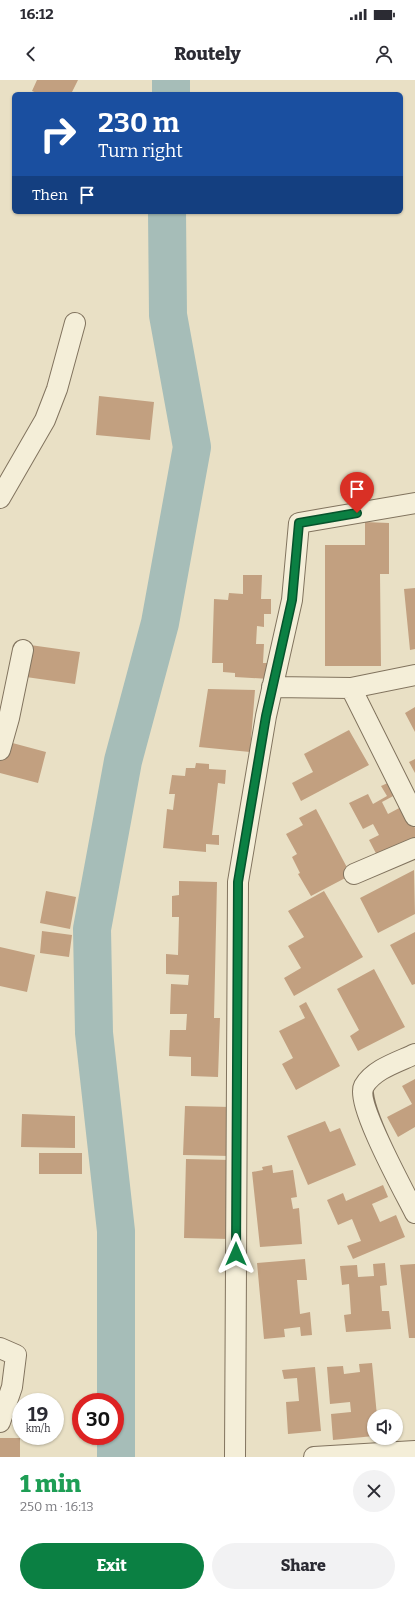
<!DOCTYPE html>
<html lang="en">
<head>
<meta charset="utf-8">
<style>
	body { margin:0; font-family:Bitter,serif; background:#f2f2f3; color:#2b2b33; height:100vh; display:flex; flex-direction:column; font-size:15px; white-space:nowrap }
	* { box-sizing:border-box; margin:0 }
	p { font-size:13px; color:#7c7c81 }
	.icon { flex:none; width:22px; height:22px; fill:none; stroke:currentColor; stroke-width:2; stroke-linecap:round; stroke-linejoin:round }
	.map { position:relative; height:1377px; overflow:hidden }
	.details { display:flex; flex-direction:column; background:#fff; flex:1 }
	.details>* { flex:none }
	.guide { position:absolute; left:12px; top:12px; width:391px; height:122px; border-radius:6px; box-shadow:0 1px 3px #0004; background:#1a4fa0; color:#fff; overflow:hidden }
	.controls { position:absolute; left:367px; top:1329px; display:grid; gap:8px }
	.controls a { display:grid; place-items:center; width:36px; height:36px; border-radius:50%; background:#fff; box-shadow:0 1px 3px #0004; font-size:20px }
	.speed { position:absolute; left:12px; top:1313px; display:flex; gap:8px; font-size:20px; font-weight:700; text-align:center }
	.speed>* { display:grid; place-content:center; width:52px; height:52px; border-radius:50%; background:#fff; box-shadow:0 1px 3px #0004; line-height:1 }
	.speed small { font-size:10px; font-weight:400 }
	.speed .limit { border:6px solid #d22; background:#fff; color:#111 }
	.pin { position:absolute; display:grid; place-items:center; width:34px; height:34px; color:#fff; margin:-41px -17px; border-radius:50% 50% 50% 0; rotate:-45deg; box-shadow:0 0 4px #0007 }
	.pin .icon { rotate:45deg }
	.me { position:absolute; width:44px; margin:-22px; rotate:0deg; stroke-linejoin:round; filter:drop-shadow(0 0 3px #0008) }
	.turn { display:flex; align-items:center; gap:14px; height:84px; padding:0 20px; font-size:18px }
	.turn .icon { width:52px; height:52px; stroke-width:2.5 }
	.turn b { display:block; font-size:28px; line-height:34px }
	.then { display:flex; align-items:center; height:38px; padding:0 20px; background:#0003; gap:8px; font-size:15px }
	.round { display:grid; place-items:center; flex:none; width:42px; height:42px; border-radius:21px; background:#f2f2f3 }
	.head { display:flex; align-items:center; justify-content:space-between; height:68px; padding:0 20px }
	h1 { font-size:24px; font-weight:800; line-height:30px; color:#1e9e55 }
	.primary-button { display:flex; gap:8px; margin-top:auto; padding:8px 20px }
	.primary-button a { flex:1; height:46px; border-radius:24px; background:#0b8043; color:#fff; font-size:16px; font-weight:800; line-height:46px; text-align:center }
	.primary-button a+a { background:#f2f2f3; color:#2b2b33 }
	.status { display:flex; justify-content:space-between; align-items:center; height:28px; padding:0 20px; background:#fff; direction:ltr }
	.status svg { height:11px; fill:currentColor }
	header { display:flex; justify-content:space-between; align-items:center; height:52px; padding:0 20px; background:#fff; font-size:18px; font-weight:800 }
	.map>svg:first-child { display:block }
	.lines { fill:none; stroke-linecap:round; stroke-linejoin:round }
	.river { stroke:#a6bdb8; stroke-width:38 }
	.building { fill:#c2a080 }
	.street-casing { stroke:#81735e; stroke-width:22 }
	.street { stroke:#f4eed8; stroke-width:20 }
	.route-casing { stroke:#07532c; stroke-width:10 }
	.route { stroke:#0b8043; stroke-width:7 }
</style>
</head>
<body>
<div class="status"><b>16:12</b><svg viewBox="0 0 49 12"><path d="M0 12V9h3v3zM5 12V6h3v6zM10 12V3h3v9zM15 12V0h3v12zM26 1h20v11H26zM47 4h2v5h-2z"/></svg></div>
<header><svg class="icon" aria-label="back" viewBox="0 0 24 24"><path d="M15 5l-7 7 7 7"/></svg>Routely<svg class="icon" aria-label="person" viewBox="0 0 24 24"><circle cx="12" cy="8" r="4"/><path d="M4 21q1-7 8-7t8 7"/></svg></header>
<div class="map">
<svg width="415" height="1377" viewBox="0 0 415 1377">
	<rect width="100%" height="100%" fill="#e9e0c5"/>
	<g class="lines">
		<path class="river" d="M171,14V0
			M116,1377V1151L94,953L92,849L123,681L160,543L192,367L168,235L167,132"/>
	</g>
	<path class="building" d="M37,0H78L71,14H39L32,11Z
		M99,316L154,322L150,360L96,355Z
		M365,442L389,443V494H380L381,586H325V465H365Z
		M243,495H262L261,519H271V534H264V547L257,546L256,564H264L263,583H269V599L235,597V593L223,592V583H212L214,519L228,520L229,513L243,514Z
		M415,508V569L410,570L404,509Z
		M30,565L80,572L75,604L26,597Z
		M208,609L255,610L250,672L199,667Z
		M415,627V652L405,633Z
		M349,650L369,685L301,721L292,703L313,692L304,674Z
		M5,661L46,672L38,703L0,693V680Z
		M415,679V693L409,682Z
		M196,683L209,684V689L226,690L225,704L218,703L212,755H219V765L206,764V772L163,768L167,729L173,730L175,714H169L172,695L185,696L186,688H195Z
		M390,702L397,714L382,722L388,734L403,726L415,748V763L380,781L369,760L379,755L373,744L363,749L349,723L368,714L373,724L387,716L381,706Z
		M316,729L351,795L311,816L298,794L300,793L292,777L297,774L286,754L303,745L299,738Z
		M414,790L415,834L378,853L360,818Z
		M179,801L217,802L214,938H220L218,997L191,996V977L169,976L170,950H186L187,934H170L171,904L188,905L189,895L166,894V874L178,875L179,837H172V816L179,815Z
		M46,811L76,817L70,849L40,843Z
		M324,811L363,877L294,916L284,898L301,888L288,866L304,857L288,831Z
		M42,851L72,855L69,877L40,873Z
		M415,852V904L412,905L390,865Z
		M0,867L35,875L27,912L0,906Z
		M374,889L405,947L358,971L350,956L359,950L337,909Z
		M306,922L340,986L296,1010L282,984L293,978L279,951L305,938L299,926Z
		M415,999V1047L398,1057L387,1037L412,1024L402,1006Z
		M185,1026L231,1027L230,1076L183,1075Z
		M22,1034L75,1036V1068L21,1067Z
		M325,1041L330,1052L340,1048L356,1085L308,1105L287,1056Z
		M39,1073H82V1094H39Z
		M186,1079L232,1080L230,1159L184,1158Z
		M272,1085L273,1093L293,1090L297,1117L291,1118L293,1129L299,1128L302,1164L260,1167L252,1092L263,1090L262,1087Z
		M383,1105L388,1117L372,1124L380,1142L396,1135L405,1157L353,1179L347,1166L361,1161L352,1139L338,1145L327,1120L343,1113L346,1121Z
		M305,1179L307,1200H297L300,1234L310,1232L312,1255L301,1256L300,1247L284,1249L285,1257L264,1259L257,1183Z
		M385,1183L387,1205L380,1206L382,1231H389L391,1249L346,1252L344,1235L351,1234L349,1204L342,1205L340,1186L357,1185L358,1197L374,1196L373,1184Z
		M415,1184V1258H409L400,1185Z
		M372,1283L377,1336H374V1356L333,1360L331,1334L351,1332L350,1322L330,1324L327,1287L343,1286L344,1294L360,1292L359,1284Z
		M315,1287L321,1351L288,1354L286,1322L299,1321L297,1298L284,1299L282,1290Z
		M0,1358H20V1377H0Z"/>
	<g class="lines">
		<g class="street-casing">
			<path id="street" d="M0,418L45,340L57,309L75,243
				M272,607L351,608L415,595
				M351,608L415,736
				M0,670L9,638L23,570
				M354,794L415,768
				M415,974C398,982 374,989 364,1006C355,1023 405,1113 415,1133
				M0,1268L16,1275L12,1307L0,1342
				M235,1377L238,802L266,636L292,520L299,443L415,423
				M314,1377L415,1371"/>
		</g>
		<use href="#street" class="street"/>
	</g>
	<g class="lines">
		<g class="route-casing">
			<path id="route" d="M236,1174L238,802L266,636L292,520L299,443L357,433"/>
		</g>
		<use href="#route" class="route"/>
	</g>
</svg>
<div class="controls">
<a><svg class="icon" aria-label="sound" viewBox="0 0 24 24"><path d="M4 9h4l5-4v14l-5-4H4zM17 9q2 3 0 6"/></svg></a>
</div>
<div class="speed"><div>19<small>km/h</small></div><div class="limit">30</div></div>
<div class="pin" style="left:357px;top:433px;background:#d93025"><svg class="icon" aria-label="arrive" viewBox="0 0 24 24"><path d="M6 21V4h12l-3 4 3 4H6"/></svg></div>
<svg class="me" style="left:236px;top:1174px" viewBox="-20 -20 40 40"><path d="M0-17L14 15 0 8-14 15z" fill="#0b8043" stroke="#fff" stroke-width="4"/></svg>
<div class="guide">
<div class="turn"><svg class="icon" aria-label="right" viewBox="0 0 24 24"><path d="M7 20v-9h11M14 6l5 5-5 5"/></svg><div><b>230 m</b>Turn right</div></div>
<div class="then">Then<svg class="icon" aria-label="arrive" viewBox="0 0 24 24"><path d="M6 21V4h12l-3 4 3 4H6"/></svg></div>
</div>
</div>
<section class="details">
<div class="head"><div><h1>1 min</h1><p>250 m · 16:13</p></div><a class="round"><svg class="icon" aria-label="close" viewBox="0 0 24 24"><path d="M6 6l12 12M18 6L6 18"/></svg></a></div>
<div class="primary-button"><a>Exit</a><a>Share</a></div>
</section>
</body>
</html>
